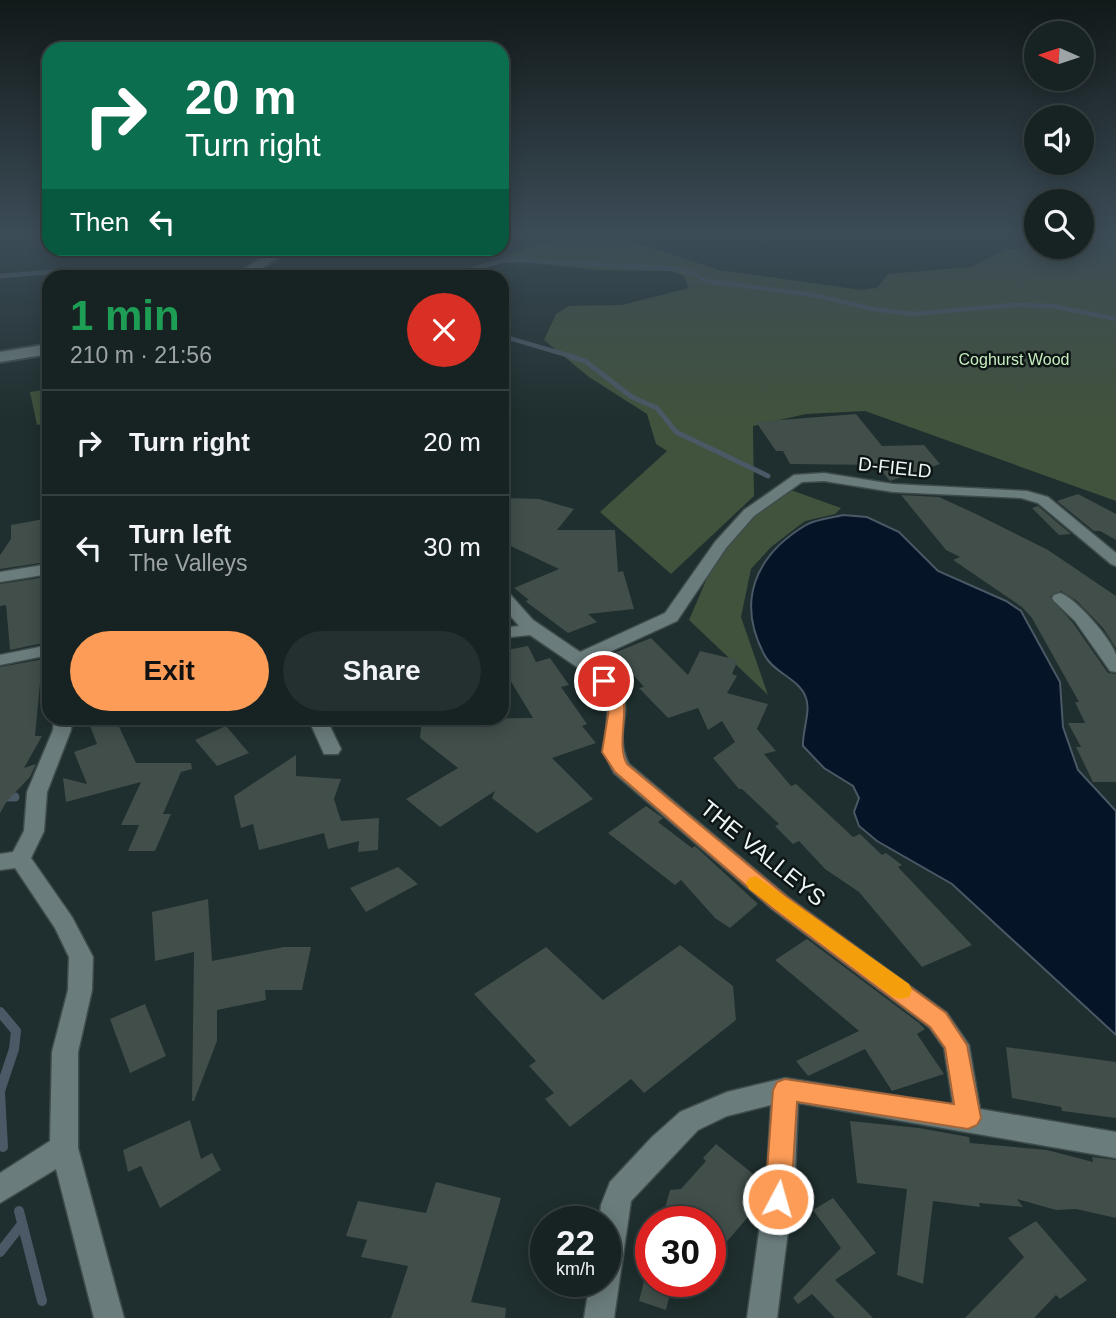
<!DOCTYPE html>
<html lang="en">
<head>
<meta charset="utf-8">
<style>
	body { margin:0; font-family:Helvetica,sans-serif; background:#242f2f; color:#f1f3f6; height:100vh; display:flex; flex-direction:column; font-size:26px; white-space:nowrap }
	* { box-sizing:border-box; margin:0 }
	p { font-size:23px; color:#9ea4a5 }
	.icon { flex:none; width:38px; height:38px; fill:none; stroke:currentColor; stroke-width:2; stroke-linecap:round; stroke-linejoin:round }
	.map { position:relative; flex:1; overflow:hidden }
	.side { position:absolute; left:42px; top:270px; width:467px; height:455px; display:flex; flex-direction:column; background:#172222; border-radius:21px; box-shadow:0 4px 18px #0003,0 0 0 2px #363f40 }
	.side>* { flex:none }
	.guide { position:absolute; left:42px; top:42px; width:467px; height:214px; border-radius:21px; box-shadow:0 4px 18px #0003,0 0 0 2px #363f40; background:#0b6e4f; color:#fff; overflow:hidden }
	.needle { width:46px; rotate:273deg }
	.buttons { position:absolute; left:1024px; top:21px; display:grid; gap:14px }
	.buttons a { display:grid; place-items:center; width:70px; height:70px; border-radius:50%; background:#172222; box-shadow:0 4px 18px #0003,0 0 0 2px #363f40; font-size:35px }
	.speed { position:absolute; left:530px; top:1206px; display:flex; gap:14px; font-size:35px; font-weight:700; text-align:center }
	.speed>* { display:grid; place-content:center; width:91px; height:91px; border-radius:50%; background:#172222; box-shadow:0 4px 18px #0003,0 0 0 2px #363f40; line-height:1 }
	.speed small { font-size:18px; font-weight:400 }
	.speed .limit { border:10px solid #d22; background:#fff; color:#111 }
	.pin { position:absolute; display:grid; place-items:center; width:60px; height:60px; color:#fff; margin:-30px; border:4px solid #fff; border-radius:50%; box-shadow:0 2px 7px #0007 }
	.me { position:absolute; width:77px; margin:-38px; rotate:6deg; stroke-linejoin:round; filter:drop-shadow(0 0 5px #0008) }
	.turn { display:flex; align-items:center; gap:24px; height:147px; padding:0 28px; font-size:32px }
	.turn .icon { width:91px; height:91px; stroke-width:2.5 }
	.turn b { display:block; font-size:49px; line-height:60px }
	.then { display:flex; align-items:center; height:66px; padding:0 28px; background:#0003; gap:14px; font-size:26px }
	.round { display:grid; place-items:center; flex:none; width:74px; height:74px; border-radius:37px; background:#242f2f }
	.headline { display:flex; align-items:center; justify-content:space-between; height:119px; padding:0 28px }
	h1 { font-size:42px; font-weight:600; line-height:52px; color:#1e9e55 }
	.button { display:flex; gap:14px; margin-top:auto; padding:14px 28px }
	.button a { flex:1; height:80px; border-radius:42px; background:#fd9c57; color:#111; font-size:28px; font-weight:600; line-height:80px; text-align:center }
	.button a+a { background:#242f2f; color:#f1f3f6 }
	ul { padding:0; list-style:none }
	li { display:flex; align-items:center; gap:21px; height:105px; padding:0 28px; border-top:2px solid #363f40 }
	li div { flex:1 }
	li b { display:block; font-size:26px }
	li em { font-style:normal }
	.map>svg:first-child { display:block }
	.green { fill:#41523d }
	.water { fill:#051427; stroke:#4b5865; stroke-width:2 }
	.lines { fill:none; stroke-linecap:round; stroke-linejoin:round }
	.stream-far3 { stroke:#4b5865; stroke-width:4.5 }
	.stream-far2 { stroke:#4b5865; stroke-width:5 }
	.stream-far1 { stroke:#4b5865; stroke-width:9 }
	.stream { stroke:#4b5865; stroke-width:10 }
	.building { fill:#414e49 }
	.street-casing { stroke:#3f4c4c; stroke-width:3 }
	.secondary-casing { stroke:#3f4c4c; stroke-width:4 }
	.street { fill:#6b7c7c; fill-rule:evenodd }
	.secondary { fill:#6b7c7c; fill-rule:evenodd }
	.route { fill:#fd9c57; stroke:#a46539; stroke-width:2 }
	.slow { fill:#f59e0b }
	.labels { text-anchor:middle; stroke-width:5; stroke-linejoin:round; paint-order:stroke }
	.far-park-label { font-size:16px; fill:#c6edbe; stroke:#0e1515 }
	.street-label { font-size:19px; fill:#edf7f7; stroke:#0e1515 }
	.near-street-label { font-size:23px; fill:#edf7f7; stroke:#0e1515 }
</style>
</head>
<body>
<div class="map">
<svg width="1116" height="1318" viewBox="0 0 1116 1318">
	<rect width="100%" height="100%" fill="#1f2e2e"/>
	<path class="green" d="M579,233H623L634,242L719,270L861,290L877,288L888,274L971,267L1007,249H1021L1036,238V247H1082V233H1116V501L865,411L806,414L753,426L754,496L671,574L600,512L667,451L656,444L647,414L589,377L544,340L556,314L569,306L622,305L689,288L684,276L670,271L596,270L506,260L503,255Z
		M49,389V423L37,425L30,392Z
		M791,490L841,508L835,514L805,521L771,547L751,569L741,617L768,695L689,620L726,534Z"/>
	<path class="water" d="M843,515L867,517L899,532L938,571L1006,601L1021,611L1060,682L1063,727L1078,770L1116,811V1035L952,884L877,841L859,826L854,812L859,798L853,786L824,768L803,746C802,732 811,711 806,698C800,679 774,673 765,656C736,603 754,556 806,525C816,519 832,518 843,515Z"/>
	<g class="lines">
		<path class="stream-far3" d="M0,276L51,272L99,276L222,274
			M448,276L501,261L518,260L676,269L693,273L705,281L814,295L873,309L913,314L1013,305L1053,306L1116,319
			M502,336L577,358"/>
		<path class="stream-far2" d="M571,357L585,361L632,397L657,408L676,432L768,476"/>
		<path class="stream-far1" d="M0,797H15"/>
		<path class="stream" d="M0,1012L16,1031L14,1049L0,1091
			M0,1093L3,1147
			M19,1211L42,1301
			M0,1252L22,1224"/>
	</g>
	<path class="building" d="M856,414L882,446L924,445L940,464L890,481L877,465L790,464L783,451H776L756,422Z
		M1078,494L1116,514V540L1100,531H1094L1057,501Z
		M901,495L939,497L974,513L1048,550L1116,596V648L1103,628L1076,600L1061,591L1050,597L1073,623L1108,673L1116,674V782H1093L1076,747H1081L1068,723H1085L1075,702H1079L1032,618L1022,607L953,560L960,557L946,550Z
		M506,498L539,499L574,509L557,530H615L618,572L623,571L634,609L588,614L597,622L568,633L525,601L529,600L514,588L559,569L502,542Z
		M1038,506L1071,534L1059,535L1032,508Z
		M49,518V539L40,555V563L0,569V555L11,539V525Z
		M40,578V612L49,611V633L43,634V643L10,650L6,605L0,606V584Z
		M651,638L688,675L700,651L738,660L732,674L737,676L727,693L768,704L757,729L776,751L764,754L791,786L796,784L853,837L860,834L882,855L886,853L902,865L898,867L972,945L922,967L859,892L825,869L799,841L793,844L775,826L779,824L742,789H739L713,758L735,742L722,721L708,730L698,708L668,718L639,688L644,687L614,653Z
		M528,646L536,662L550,658L569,685L561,687L587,724L582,726L596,743L552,758L593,799L537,833L492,798L495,791L440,827L406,799L458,768L420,738L422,719L533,718L510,680L502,682V651Z
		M44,659V682L40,683L35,736H42L24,768L36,764L30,777L7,801L0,813V667Z
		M87,718H115L136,763H191L192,769L181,772L163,814H171L155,851H128L139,825H121L141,782L66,802L63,778L87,784L74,752L97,744Z
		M226,726L249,753L217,766L195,740Z
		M296,755V776L341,779L334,799L341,821L379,818L378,850L358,852L359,841L328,849L324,833L259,850L253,824L241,828L234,796Z
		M646,806L663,818L658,822L692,848L695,846L758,904L730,928L715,918L681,880L675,885L608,833Z
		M398,867L418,884L366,912L350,888Z
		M208,899L212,961L284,947H311L302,990H265L266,1000L217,1010V1041L194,1101H192L194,952L155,961L152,912Z
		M807,939L919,1023L925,1029L917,1034L944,1074L892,1091L865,1049L808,1076L796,1061L859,1031L775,960Z
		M680,945L733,986L736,1020L644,1093L631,1079L570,1127L545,1099L554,1093L529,1066L536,1061L474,994L546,947L603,1000Z
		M145,1004L166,1056L130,1073L110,1019Z
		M1006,1047L1116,1062V1118L1062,1111L1061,1107L1012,1098Z
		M190,1120L201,1159L212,1153L221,1170L160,1208L141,1166L128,1172L123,1150Z
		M850,1121L919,1128L969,1137L970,1143L1047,1150L1093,1162L1092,1157L1116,1160V1218L1076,1209L1056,1210L1017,1199L1023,1207L979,1203L980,1207L933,1201L923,1284L897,1275L907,1189L857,1183Z
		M716,1144L763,1182L762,1193L751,1207L754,1210L723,1246L710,1236V1222H661L670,1190L681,1189L706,1161L703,1158Z
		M436,1182L501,1198L471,1302L506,1308L505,1318H391L408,1266L361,1257L367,1240L346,1236L358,1201L426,1213Z
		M833,1198L876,1253L835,1280L873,1318H835L812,1294L798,1304L793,1298L841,1248L813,1210Z
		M1036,1221L1087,1280L1060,1299L1056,1295L1034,1318H965L1024,1257L1008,1238Z
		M644,1281H673L666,1310L639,1301Z"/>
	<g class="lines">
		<g class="street-casing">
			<path id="street" d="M824,473L893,484L1027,491L1048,497L1116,553V566L1111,564L1038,503L1021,498L893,492L824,481L802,482L754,516L726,548L677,621L592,660C653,705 607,719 629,764L788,897L947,1013L969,1045L980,1109L1116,1132V1158L798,1103L795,1175L777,1318H747L767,1175L771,1105L727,1116L698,1130L631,1201L614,1318H584L590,1281H606V1222H599L601,1205L610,1182L652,1137L680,1112L727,1092L785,1078L953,1105L944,1048L929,1027L772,909L614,773C593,738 623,710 593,678L530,635L502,638V628L519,626L502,606V590L508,592L533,620L580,652L665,613L715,542L744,510L794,475Z
				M49,564V574L0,582V572Z
				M1060,593C1075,597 1112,640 1116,655C1116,660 1116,667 1116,672L1110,671L1075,621L1054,601L1052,598L1054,595Z
				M49,645V655L0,665V655Z
				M54,718H72L71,730L47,792L44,831L31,858L72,917L93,957L92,990L78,1052V1148L124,1318H94L56,1169L0,1203V1173L50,1141L52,1052L68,990L69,957L55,928L15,868L0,870V854L13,852L24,831L27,792L53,730Z
				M308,718H326L341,749L338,754H324Z"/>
		</g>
		<g class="secondary-casing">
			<path id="secondary" d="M277,248H293L250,276H234Z
				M49,344V354L0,362V352Z"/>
		</g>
		<use href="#street" class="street"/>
		<use href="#secondary" class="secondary"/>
	</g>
	<linearGradient id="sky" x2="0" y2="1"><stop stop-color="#111919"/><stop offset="0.56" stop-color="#3c4c57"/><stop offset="1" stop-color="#3c4c57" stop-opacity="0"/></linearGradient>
	<rect width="1116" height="418" fill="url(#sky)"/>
	<path class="route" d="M604,676C642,685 612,739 627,764L787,897L946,1013L967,1045L981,1118L977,1125L968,1129L797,1102L791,1199L787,1208L778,1211L769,1208L765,1199L773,1090L777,1082L785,1079L954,1104L945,1048L930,1027L772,908L615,772L602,752L609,709L607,696L595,681Z"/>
	<path class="slow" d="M756,876L909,984L912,990L909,997L901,999L893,997L749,889L746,883L749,878Z"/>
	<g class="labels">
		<g class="far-park-label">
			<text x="1014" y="365">Coghurst Wood</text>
		</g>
		<g class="street-label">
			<text transform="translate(895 467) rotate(6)" y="7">D-FIELD</text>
		</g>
		<g class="near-street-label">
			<text transform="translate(763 853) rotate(39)" y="8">THE VALLEYS</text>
		</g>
	</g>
</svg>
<div class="buttons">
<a><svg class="needle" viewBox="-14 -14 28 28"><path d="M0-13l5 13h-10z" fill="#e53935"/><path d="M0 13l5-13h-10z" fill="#9ea4a5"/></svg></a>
<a><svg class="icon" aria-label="sound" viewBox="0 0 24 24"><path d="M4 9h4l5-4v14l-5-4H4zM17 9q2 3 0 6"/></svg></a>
<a><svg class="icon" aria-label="search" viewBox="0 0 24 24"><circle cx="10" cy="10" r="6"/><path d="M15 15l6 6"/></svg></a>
</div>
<div class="speed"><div>22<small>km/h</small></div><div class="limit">30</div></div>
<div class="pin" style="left:604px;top:681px;background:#d93025"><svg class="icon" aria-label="arrive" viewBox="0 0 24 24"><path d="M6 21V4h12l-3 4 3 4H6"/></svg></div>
<svg class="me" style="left:778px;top:1199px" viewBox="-20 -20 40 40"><circle r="17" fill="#fd9c57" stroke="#fff" stroke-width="3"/><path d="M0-11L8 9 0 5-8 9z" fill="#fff"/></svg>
<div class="guide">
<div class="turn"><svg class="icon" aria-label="right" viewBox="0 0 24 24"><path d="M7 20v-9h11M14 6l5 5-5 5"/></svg><div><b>20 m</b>Turn right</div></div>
<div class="then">Then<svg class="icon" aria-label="left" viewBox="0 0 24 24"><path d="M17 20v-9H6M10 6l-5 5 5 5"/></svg></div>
</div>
<section class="side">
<div class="headline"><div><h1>1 min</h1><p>210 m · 21:56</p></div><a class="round" style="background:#d93025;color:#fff"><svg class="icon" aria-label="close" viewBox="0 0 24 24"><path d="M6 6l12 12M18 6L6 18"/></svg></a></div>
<ul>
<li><svg class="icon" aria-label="right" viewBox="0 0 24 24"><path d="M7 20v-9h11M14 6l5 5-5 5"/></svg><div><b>Turn right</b></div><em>20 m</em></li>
<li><svg class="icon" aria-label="left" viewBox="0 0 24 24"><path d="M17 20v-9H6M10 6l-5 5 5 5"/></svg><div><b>Turn left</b><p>The Valleys</p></div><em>30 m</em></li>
</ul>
<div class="button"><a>Exit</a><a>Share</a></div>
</section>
</div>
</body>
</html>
